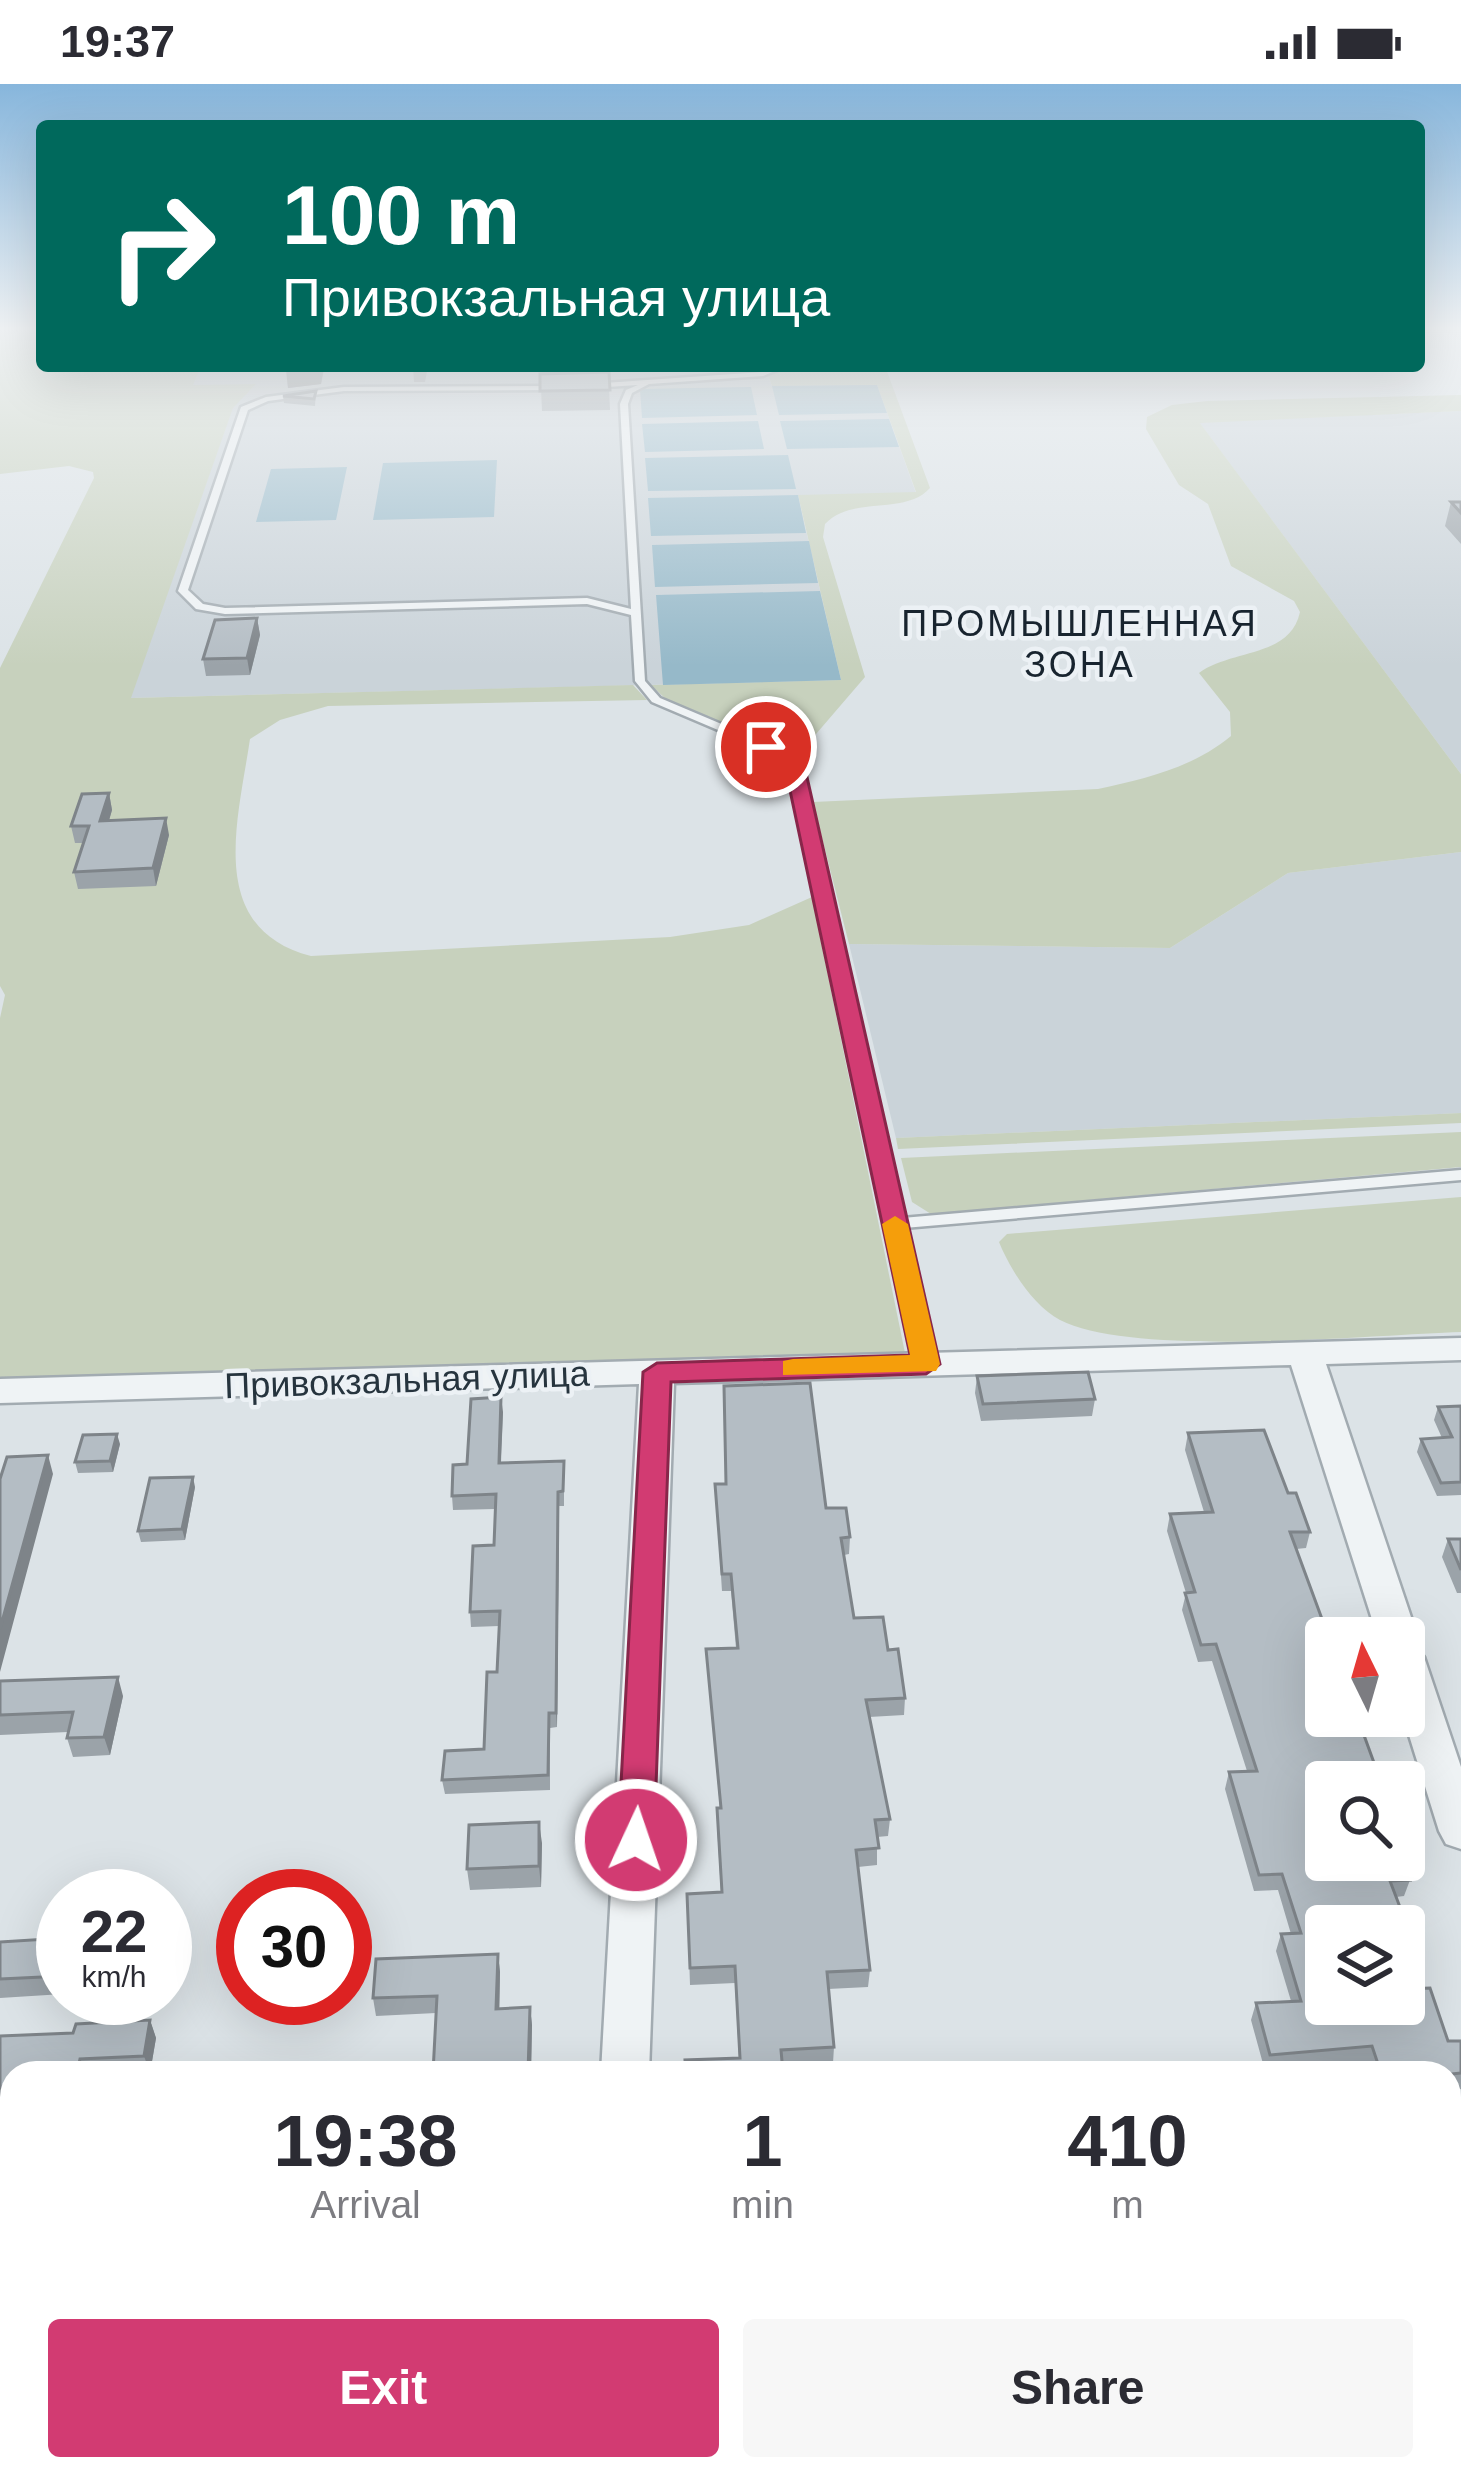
<!DOCTYPE html>
<html lang="en">
<head>
<meta charset="utf-8">
<style>
	body { margin:0; font-family:Arial,sans-serif; background:#f7f7f7; color:#2b2b33; height:100vh; display:flex; flex-direction:column; font-size:45px; white-space:nowrap }
	* { box-sizing:border-box; margin:0 }
	p { font-size:39px; color:#7c7c81 }
	.icon { flex:none; width:66px; height:66px; fill:none; stroke:currentColor; stroke-width:2; stroke-linecap:round; stroke-linejoin:round }
	.map { position:relative; flex:1; overflow:hidden }
	.sheet { position:absolute; left:0px; top:1977px; width:1461px; height:420px; display:flex; flex-direction:column; background:#fff; border-radius:36px 36px 0 0; box-shadow:0 12px 48px #0002 }
	.sheet>* { flex:none }
	.top-card { position:absolute; left:36px; top:36px; width:1389px; height:252px; border-radius:12px; box-shadow:0 12px 48px #0002; background:#00695c; color:#fff; overflow:hidden }
	.needle { width:78px; rotate:355deg }
	.fabs { position:absolute; left:1305px; top:1533px; display:grid; gap:24px }
	.fabs a { display:grid; place-items:center; width:120px; height:120px; border-radius:12px; background:#fff; box-shadow:0 12px 48px #0002; font-size:60px }
	.speed { position:absolute; left:36px; top:1785px; display:flex; gap:24px; font-size:60px; font-weight:700; text-align:center }
	.speed>* { display:grid; place-content:center; width:156px; height:156px; border-radius:50%; background:#fff; box-shadow:0 12px 48px #0002; line-height:1 }
	.speed small { font-size:30px; font-weight:400 }
	.speed .limit { border:18px solid #d22; background:#fff; color:#111 }
	.pin { position:absolute; display:grid; place-items:center; width:102px; height:102px; color:#fff; margin:-51px; border:6px solid #fff; border-radius:50%; box-shadow:0 3px 12px #0007 }
	.me { position:absolute; width:132px; margin:-66px; rotate:3deg; stroke-linejoin:round; filter:drop-shadow(0 0 9px #0008) }
	.turn { display:flex; align-items:center; gap:42px; height:252px; padding:0 48px; font-size:54px }
	.turn .icon { width:156px; height:156px; stroke-width:2.5 }
	.turn b { display:block; font-size:84px; line-height:102px }
	.eta { display:flex; justify-content:space-evenly; align-items:center; height:204px; text-align:center }
	.eta b { font-size:72px; font-weight:700; line-height:84px }
	.primary-button { display:flex; gap:24px; margin-top:auto; padding:24px 48px }
	.primary-button a { flex:1; height:138px; border-radius:12px; background:#d23b72; color:#fff; font-size:48px; font-weight:700; line-height:138px; text-align:center }
	.primary-button a+a { background:#f7f7f7; color:#2b2b33 }
	.status { display:flex; justify-content:space-between; align-items:center; height:84px; padding:0 60px; background:#fff; direction:ltr }
	.status svg { height:33px; fill:currentColor }
	.map>svg:first-child { display:block }
	.built { fill:#cad3d9 }
	.green { fill:#c7d1bd }
	.water { fill:#96b9c9 }
	.lines { fill:none; stroke-linecap:round; stroke-linejoin:round }
	.lane-casing { stroke:#a2abb1; stroke-width:5 }
	.street-casing { stroke:#a2abb1; stroke-width:5 }
	.lane { fill:#eff3f5; fill-rule:evenodd }
	.street { fill:#eff3f5; fill-rule:evenodd }
	.wall { fill:#9ba3a9 }
	.shaded-wall { fill:#7e8489 }
	.building { fill:#b4bdc4; stroke:#7e8489; stroke-width:3 }
	.route { fill:#d23b72; stroke:#88264a; stroke-width:3 }
	.slow { fill:#f59e0b }
	.labels { text-anchor:middle; stroke-width:9; stroke-linejoin:round; paint-order:stroke }
	.far-quarter-label { font-size:36px; letter-spacing:3px; fill:#18242f; stroke:#ecf1f5 }
	.street-label { font-size:36px; fill:#26343e; stroke:#ecf1f5 }
</style>
</head>
<body>
<div class="status"><b>19:37</b><svg viewBox="0 0 49 12"><path d="M0 12V9h3v3zM5 12V6h3v6zM10 12V3h3v9zM15 12V0h3v12zM26 1h20v11H26zM47 4h2v5h-2z"/></svg></div>
<div class="map">
<svg width="1461" height="2397" viewBox="0 0 1461 2397">
	<rect width="100%" height="100%" fill="#dce3e7"/>
	<path class="built" d="M201,282H765L772,302L877,301L916,409L798,412L841,596L130,614L233,323L255,301H192Z
		M1461,327V690L1199,338Z
		M1461,768V1029L896,1054L849,860L1170,864L1288,789Z"/>
	<path class="green" d="M0,247H42V282H201L193,301L256,300L233,324L131,614L633,601L647,616L328,622L280,636L250,655C238,737 205,844 311,872L670,853L749,841L812,813L905,1269L0,1296V934L5,911L0,902V584L94,394L93,388L69,382L0,390Z
		M765,282H885L930,404C905,432 852,411 825,440L823,453L865,593L798,671L669,618L651,601L841,596L798,411L916,408L877,301L772,302Z
		M1461,311V327L1200,339L1461,690V768L1288,789L1170,864L849,860L813,718L1098,705C1145,695 1194,683 1231,652L1230,628L1199,589C1232,565 1290,574 1300,528L1294,517L1231,482L1208,420L1179,401L1146,345L1147,333L1172,321L1207,317Z
		M1461,1029V1039L898,1065L896,1054Z
		M1461,1048V1083L931,1130L912,1118L901,1074Z
		M1461,1113V1248C1369,1251 1135,1274 1060,1236C1033,1222 1010,1185 999,1158L1007,1150Z"/>
	<path class="water" d="M877,301L887,329L779,331L772,302Z
		M751,303L757,331L642,334L640,305Z
		M889,335L899,363L787,365L780,337Z
		M758,337L764,365L645,368L642,340Z
		M788,371L796,405L648,407L645,374Z
		M497,376L494,433L373,436L383,379Z
		M347,383L336,436L256,438L271,385Z
		M798,411L806,449L651,452L648,414Z
		M809,457L818,499L655,503L652,461Z
		M820,507L841,596L663,601L656,511Z"/>
	<g class="lines">
		<g class="lane-casing">
			<path id="lane" d="M776,282H787L763,292L649,300L632,309L628,320L645,597L660,614L792,670L800,680L902,1134L1461,1086V1096L904,1144L935,1281L932,1285H920L788,680L784,674L652,618L635,597L631,531L587,520L225,530L196,525L178,507L241,323L266,313L344,303L558,302L561,306L344,307L268,317L248,326L188,506L203,520L225,524L587,514L631,525L620,320L626,306L638,301L590,304L586,302L590,300L762,288Z"/>
		</g>
		<g class="street-casing">
			<path id="street" d="M1461,1254V1276L1326,1280L1418,1554L1414,1561L1424,1573L1461,1683V1765L1446,1760L1439,1747L1403,1632L1404,1554H1378L1291,1281L674,1299L649,1989H601L639,1300L0,1319V1295Z
				M585,2385H641L640,2397H584Z"/>
		</g>
		<use href="#lane" class="lane"/>
		<use href="#street" class="street"/>
	</g>
	<path class="wall" d="M287,282H354L353,285L324,286L321,300L288,304Z
		M413,282H428L425,298H414Z
		M540,282H608L610,326L542,327Z
		M316,307L315,322L284,319L283,312Z
		M1451,418H1461V460L1445,442Z
		M257,534L260,551L250,591L206,592L203,575Z
		M109,709L112,726L109,736L169,751L156,802L78,805L74,788L83,759H75L71,742Z
		M977,1292L1095,1315L1092,1332L981,1337L975,1309Z
		M1461,1322V1411L1437,1412L1417,1368L1421,1355L1442,1354L1434,1336L1438,1323Z
		M503,1328L501,1379L564,1377V1422H559L557,1643L550,1644V1706L445,1710L442,1696L484,1665L497,1588L499,1542L471,1543L470,1528L494,1461L495,1425L453,1426L452,1412L467,1380Z
		M1188,1349L1288,1409L1310,1448L1306,1464L1296,1465L1326,1698L1410,1796L1404,1812L1396,1813L1403,1831L1399,1842H1326V1920L1448,1957H1461V2005L1456,2006L1461,2020V2381L1449,2382V1989H1370L1366,1979L1265,1987L1251,1936L1256,1919L1291,1917L1276,1867L1281,1850H1291L1278,1806L1254,1807L1225,1705L1229,1688L1247,1687L1212,1577L1198,1578L1182,1526L1186,1509L1167,1447L1170,1430L1204,1428L1185,1366Z
		M120,1360L113,1388L78,1389L75,1378Z
		M715,1400L826,1424L850,1453L849,1470L844,1471L854,1534L888,1566L905,1614L904,1631L869,1633L890,1735L888,1752L877,1753V1781L858,1783L870,1886L868,1903L828,1905L834,1963L833,1979L782,1982L739,1974L735,1899L690,1901L687,1810L721,1808L717,1742V1724H720L706,1565L736,1564L731,1507H722Z
		M195,1403L185,1456L141,1458L138,1447Z
		M1448,1455H1461V1509H1457L1442,1473Z
		M0,1597L123,1612L110,1671L73,1673L67,1654L68,1648L0,1651Z
		M1404,1724L1413,1749L1407,1765L1404,1766Z
		M542,1759L541,1803L470,1806L467,1785Z
		M63,1854V1910L0,1914V1858Z
		M498,1870L500,1888L499,1925L530,1923L532,1941L531,1989H433L436,1929L376,1932L373,1914Z
		M150,1936L156,1954L150,1989H12V2057L0,2058V1952L73,1949Z"/>
	<path class="shaded-wall" d="M324,282L321,300L288,304L286,286Z
		M257,534L260,551L250,591L247,574Z
		M109,709L112,726L104,754L100,737Z
		M166,734L169,751L156,802L153,784Z
		M501,1313L503,1328L500,1394L499,1379Z
		M117,1350L120,1360L113,1388L110,1377Z
		M48,1371L53,1390L0,1588V1545Z
		M193,1393L195,1403L185,1456L182,1445Z
		M558,1408L559,1422L557,1643L556,1629Z
		M118,1593L123,1612L110,1671L104,1653Z
		M539,1738L542,1759L541,1803L539,1782Z
		M498,1870L500,1888L499,1942L496,1925Z
		M530,1923L532,1941L531,1989H528Z
		M150,1936L156,1954L150,1989L144,1972Z
		M80,1975L85,1989H77Z"/>
	<path class="building" d="M287,282H317L286,286Z
		M540,282H608L540,286Z
		M609,288L610,306L540,307V290Z
		M316,307L314,315L283,312Z
		M1451,418H1461V429Z
		M257,534L247,574L203,575L215,536Z
		M109,709L100,737L166,734L153,784L74,788L89,742H71L82,710Z
		M1088,1288L1095,1315L983,1320L977,1292Z
		M810,1299L826,1424H846L850,1453L841,1454L854,1534L883,1533L888,1566L898,1565L905,1614L866,1616L890,1735L875,1736L879,1764L856,1766L870,1886L827,1888L834,1963L781,1966L783,1989H686L685,1976L740,1974L735,1882L690,1884L687,1810L722,1808L717,1724H721L706,1565L738,1564L731,1490H722L715,1400H726L724,1302Z
		M501,1313L499,1379L564,1377L563,1407L558,1408L556,1629H549L548,1691L442,1696L445,1667L484,1665L487,1588H497L500,1527L470,1528L473,1462L494,1461L496,1410L452,1412L453,1381L467,1380L471,1315Z
		M1461,1322V1398L1441,1399L1421,1355L1452,1353L1438,1323Z
		M1264,1346L1288,1409H1296L1310,1448H1290L1329,1554H1326V1632H1357L1381,1698H1326V1776H1403L1410,1796L1390,1797L1403,1831L1346,1834L1349,1842H1326V1920H1404V1905L1430,1904L1448,1957H1461V1989L1451,1990L1461,2020V2241L1449,2204V1989H1381L1372,1962L1270,1971L1256,1919L1301,1917L1281,1850L1301,1849L1282,1790L1259,1791L1229,1688L1257,1687L1216,1560L1201,1561L1185,1509L1195,1508L1170,1430L1213,1428L1188,1349Z
		M117,1350L110,1377L75,1378L83,1351Z
		M48,1371L0,1545V1395L7,1373Z
		M193,1393L182,1445L138,1447L150,1394Z
		M1448,1455H1461V1486Z
		M118,1593L104,1653L67,1654L73,1628L0,1631V1597Z
		M1404,1724L1413,1749H1404Z
		M539,1738V1782L467,1785L469,1741Z
		M63,1854V1892L0,1895V1858Z
		M498,1870L496,1925L530,1923L528,1989H433L437,1912L373,1914L376,1875Z
		M150,1936L144,1972L80,1975L77,1989H12V2039H0V1952L73,1949L76,1940Z
		M1449,2243H1461V2367L1449,2368Z
		M836,2385H910L912,2397H740L836,2391Z"/>
	<linearGradient id="sky" x2="0" y2="1"><stop stop-color="#87b6dc"/><stop offset="0.42" stop-color="#eff2f4"/><stop offset="1" stop-color="#eff2f4" stop-opacity="0"/></linearGradient>
	<rect width="1461" height="582" fill="url(#sky)"/>
	<path class="route" d="M760,659H773L804,680L940,1280L926,1290L671,1298L654,1756L648,1766L636,1771L623,1766L618,1756L643,1288L657,1279L910,1271L785,683L760,667Z"/>
	<path class="slow" d="M895,1132L908,1140L940,1280L936,1287L783,1291V1277L793,1275L910,1271L882,1140Z"/>
	<g class="labels">
		<g class="far-quarter-label">
			<text x="1080" y="552">ПРОМЫШЛЕННАЯ<tspan x="1080" dy="41">ЗОНА</tspan></text>
		</g>
		<g class="street-label">
			<text transform="translate(407 1295) rotate(-2)" y="13">Привокзальная улица</text>
		</g>
	</g>
</svg>
<div class="fabs">
<a><svg class="needle" viewBox="-14 -14 28 28"><path d="M0-13l5 13h-10z" fill="#e53935"/><path d="M0 13l5-13h-10z" fill="#7c7c81"/></svg></a>
<a><svg class="icon" aria-label="search" viewBox="0 0 24 24"><circle cx="10" cy="10" r="6"/><path d="M15 15l6 6"/></svg></a>
<a><svg class="icon" aria-label="layers" viewBox="0 0 24 24"><path d="M12 4l9 5-9 5-9-5zM3 14l9 5 9-5"/></svg></a>
</div>
<div class="speed"><div>22<small>km/h</small></div><div class="limit">30</div></div>
<div class="pin" style="left:766px;top:663px;background:#d93025"><svg class="icon" aria-label="arrive" viewBox="0 0 24 24"><path d="M6 21V4h12l-3 4 3 4H6"/></svg></div>
<svg class="me" style="left:636px;top:1756px" viewBox="-20 -20 40 40"><circle r="17" fill="#d23b72" stroke="#fff" stroke-width="3"/><path d="M0-11L8 9 0 5-8 9z" fill="#fff"/></svg>
<div class="top-card">
<div class="turn"><svg class="icon" aria-label="right" viewBox="0 0 24 24"><path d="M7 20v-9h11M14 6l5 5-5 5"/></svg><div><b>100 m</b>Привокзальная улица</div></div>
</div>
<section class="sheet">
<div class="eta">
<div><b>19:38</b><p>Arrival</p></div>
<div><b>1</b><p>min</p></div>
<div><b>410</b><p>m</p></div>
</div>
<div class="primary-button"><a>Exit</a><a>Share</a></div>
</section>
</div>
</body>
</html>
